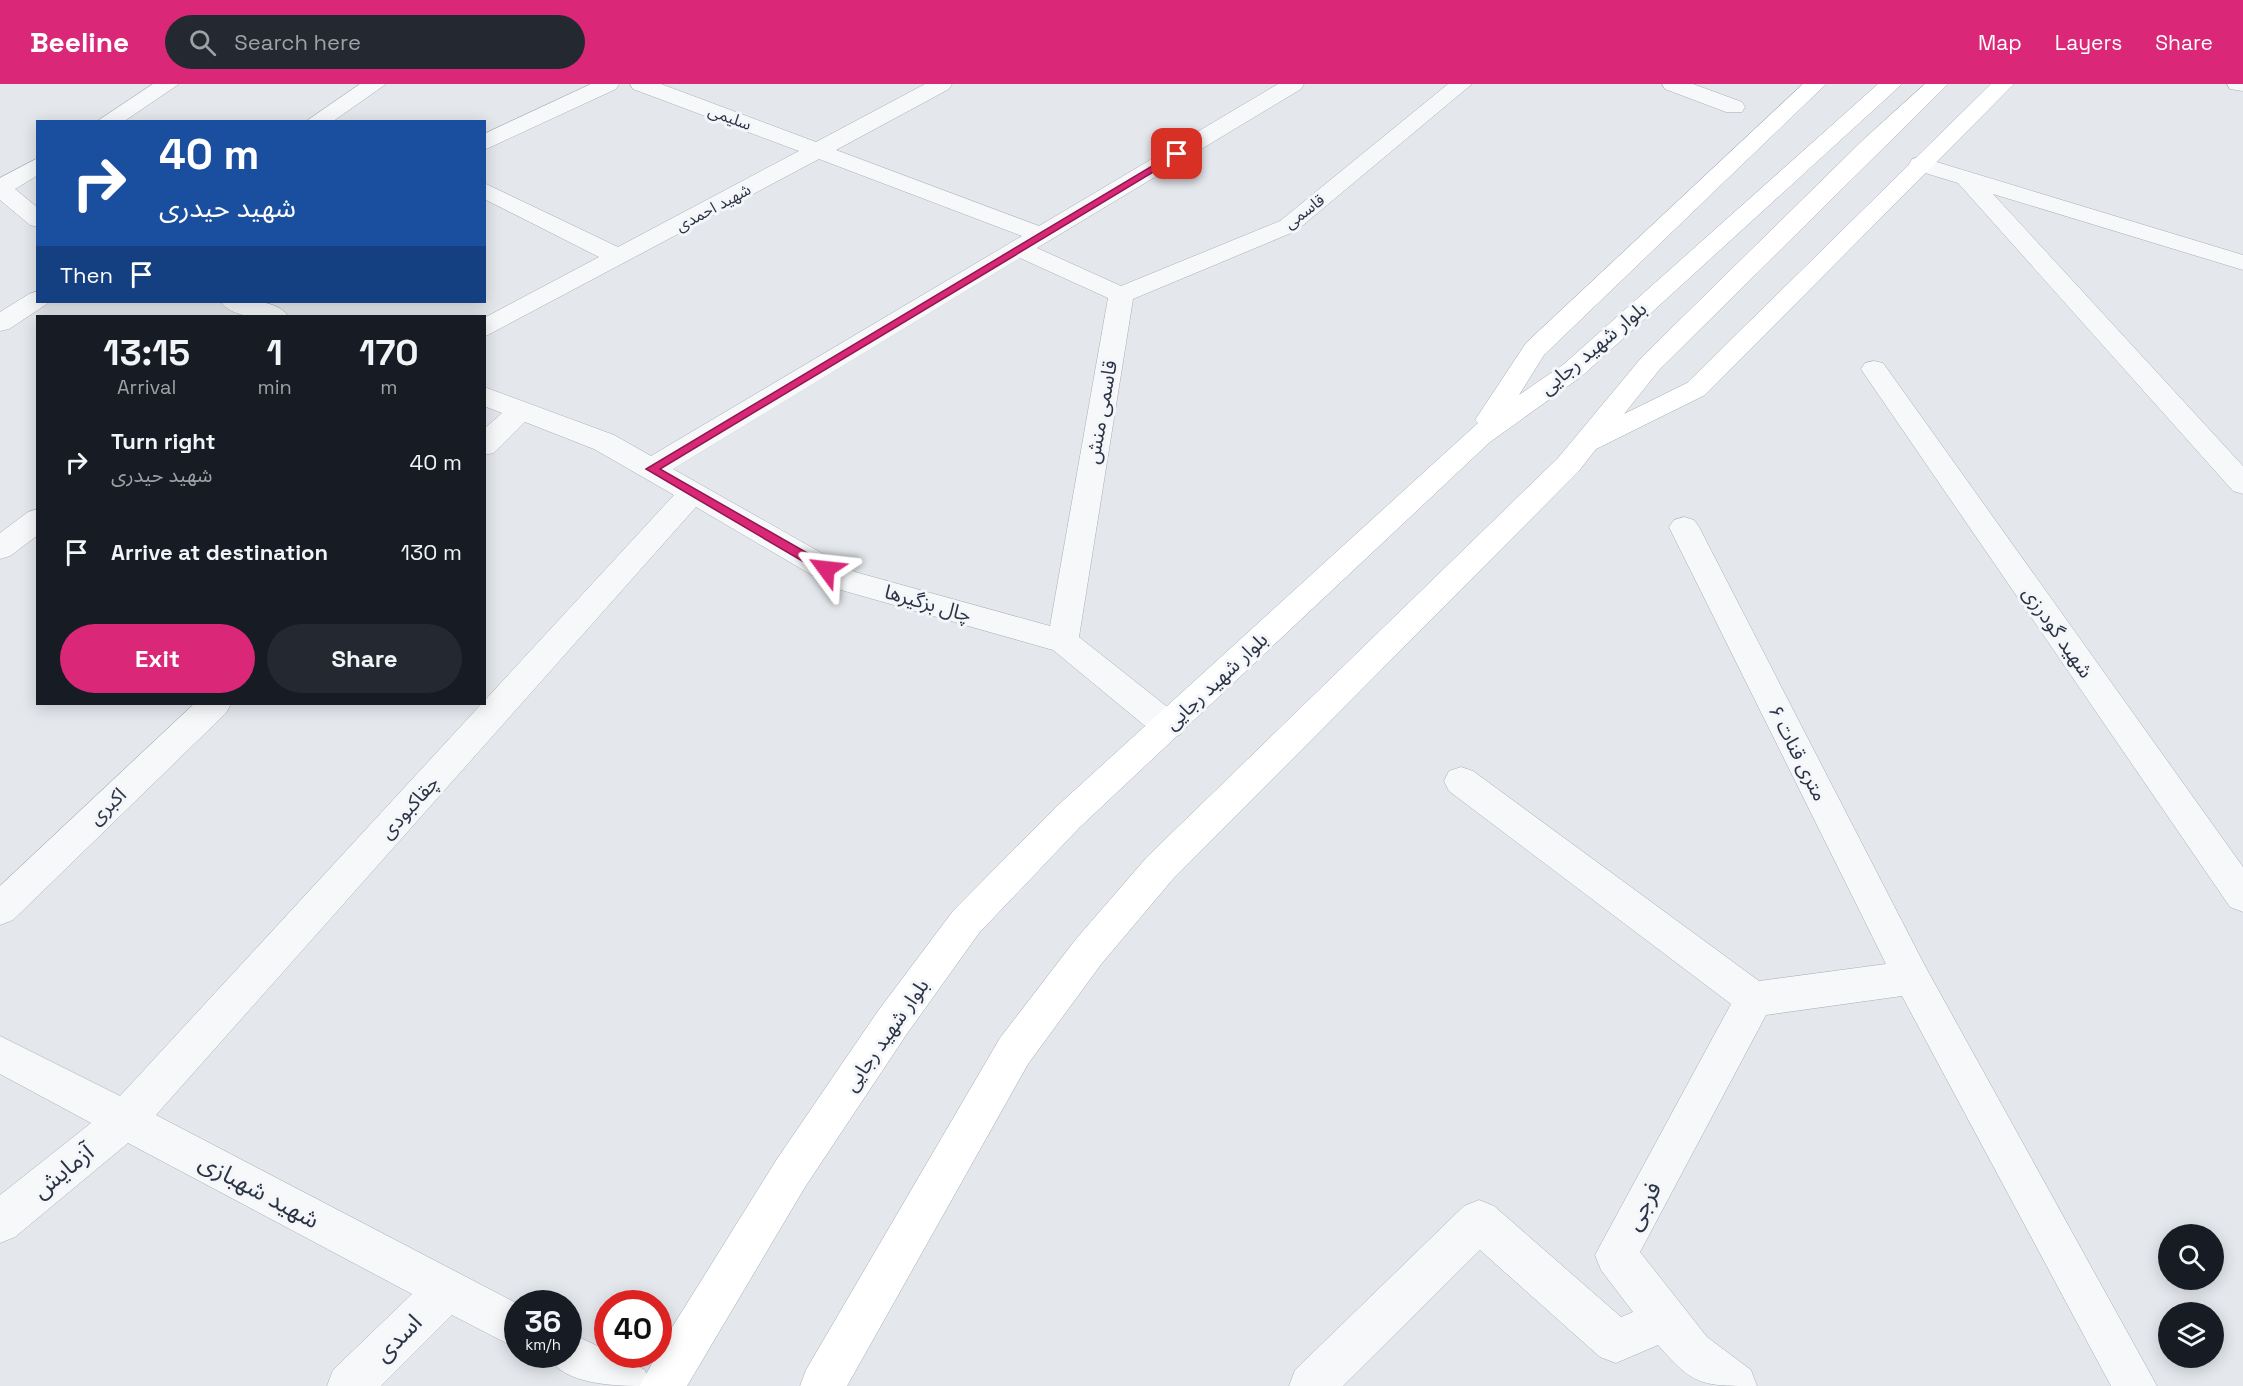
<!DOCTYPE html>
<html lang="en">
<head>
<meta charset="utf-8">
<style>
	body { margin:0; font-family:"Space Grotesk","Noto Sans Arabic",sans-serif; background:#242831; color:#f1f3f6; height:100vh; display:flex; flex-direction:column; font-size:22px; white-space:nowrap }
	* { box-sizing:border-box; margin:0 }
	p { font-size:20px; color:#9ea1a6 }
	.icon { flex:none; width:33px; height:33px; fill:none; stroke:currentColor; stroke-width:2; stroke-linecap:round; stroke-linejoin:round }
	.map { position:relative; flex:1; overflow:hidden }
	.panel { position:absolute; left:36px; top:231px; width:450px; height:390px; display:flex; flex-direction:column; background:#171b24; border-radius:0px; box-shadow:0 3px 15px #0003 }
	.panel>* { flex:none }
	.top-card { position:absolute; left:36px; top:36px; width:450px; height:183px; border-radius:0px; box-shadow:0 3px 15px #0003; background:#1a4fa0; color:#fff; overflow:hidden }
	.buttons { position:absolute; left:2158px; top:1140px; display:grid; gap:12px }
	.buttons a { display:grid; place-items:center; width:66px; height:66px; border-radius:50%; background:#171b24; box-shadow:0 3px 15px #0003; font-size:30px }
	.speed { position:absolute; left:504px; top:1206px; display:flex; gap:12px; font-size:30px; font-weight:700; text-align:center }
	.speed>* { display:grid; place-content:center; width:78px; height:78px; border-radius:50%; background:#171b24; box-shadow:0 3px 15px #0003; line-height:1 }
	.speed small { font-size:15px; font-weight:400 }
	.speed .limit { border:9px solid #d22; background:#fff; color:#111 }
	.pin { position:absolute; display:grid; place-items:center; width:51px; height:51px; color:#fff; margin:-26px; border-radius:12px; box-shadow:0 3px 9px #0006 }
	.me { position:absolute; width:66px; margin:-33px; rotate:300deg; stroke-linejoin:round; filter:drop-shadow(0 0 4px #0008) }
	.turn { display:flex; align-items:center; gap:21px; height:126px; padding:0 24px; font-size:27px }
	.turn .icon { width:78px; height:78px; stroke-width:2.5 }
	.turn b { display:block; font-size:42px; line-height:51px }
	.then { display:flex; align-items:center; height:57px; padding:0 24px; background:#0003; gap:12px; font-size:22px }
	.eta { display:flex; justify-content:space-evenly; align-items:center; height:102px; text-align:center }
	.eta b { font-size:36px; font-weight:700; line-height:42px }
	.action { display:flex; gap:12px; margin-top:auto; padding:12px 24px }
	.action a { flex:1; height:69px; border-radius:36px; background:#db2777; color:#fff; font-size:24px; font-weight:700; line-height:69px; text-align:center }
	.action a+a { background:#242831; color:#f1f3f6 }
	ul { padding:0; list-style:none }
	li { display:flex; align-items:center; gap:18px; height:90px; padding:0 24px }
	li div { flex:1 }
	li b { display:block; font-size:22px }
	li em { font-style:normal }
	header { display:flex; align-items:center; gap:36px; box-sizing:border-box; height:84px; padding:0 30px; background:#db2777; color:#fff }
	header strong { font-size:28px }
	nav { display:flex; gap:33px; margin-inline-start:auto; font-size:21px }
	.search { width:420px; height:54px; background:#242831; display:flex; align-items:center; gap:15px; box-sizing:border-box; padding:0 21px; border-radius:33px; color:#9ea1a6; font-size:22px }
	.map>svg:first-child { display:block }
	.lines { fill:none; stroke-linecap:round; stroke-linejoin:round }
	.minor-casing { stroke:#a9aeb7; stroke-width:1 }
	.major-casing { stroke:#a3abb8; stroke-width:1 }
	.minor { fill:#f7f8fa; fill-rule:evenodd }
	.major { fill:#fff; fill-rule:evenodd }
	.route { fill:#db2777; stroke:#8e194d; stroke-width:1.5 }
	.labels { text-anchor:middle; stroke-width:6; stroke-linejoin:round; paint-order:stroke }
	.far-street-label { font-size:16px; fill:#2b3445; stroke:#f4f6f9 }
	.street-label { font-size:20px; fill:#2b3445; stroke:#f4f6f9 }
	.near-street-label { font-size:24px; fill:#2b3445; stroke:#f4f6f9 }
</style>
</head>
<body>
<header>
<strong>Beeline</strong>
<div class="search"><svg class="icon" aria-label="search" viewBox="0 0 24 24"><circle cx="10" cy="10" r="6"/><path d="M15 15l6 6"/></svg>Search here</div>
<nav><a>Map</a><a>Layers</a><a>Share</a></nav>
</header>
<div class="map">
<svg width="2243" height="1302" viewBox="0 0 2243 1302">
	<rect width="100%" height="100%" fill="#e4e7ec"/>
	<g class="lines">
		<g class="minor-casing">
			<path id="minor" d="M153,0H179L123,38H96Z
				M360,0H386L332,38H305Z
				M591,0H619L616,5L484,66V50Z
				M630,0H661L816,58L925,0H952L949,5L836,66L1039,142L1278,0H1304L1301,5L1037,164L1121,202L1280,137L1448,0H1472L1296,147L1133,215L1079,553L1180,633L1184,642L1180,651L1168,655L1156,651L1053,566L834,504L696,423L156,1031L518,1220V1265L452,1231L381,1302H327L333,1286L412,1210L128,1059L15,1153L0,1159V1111L91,1039L0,990V952L120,1012L674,411L594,365L525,338L494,369L484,371V345L502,329L484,322V303L614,351L651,372L1022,152L819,75L484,253V234L599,173L484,115V99L618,163L799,67L633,5ZM1020,174L1108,214L1050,542L855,488L673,385Z
				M1662,0H1693L1742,18L1745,23L1742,28H1726L1665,5Z
				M2227,0H2243V7L2230,5Z
				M1920,73L2243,171V186L1993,110L2243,382V410L2233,407L1958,99L1912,85L1909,80L1912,75Z
				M38,74V91L15,105L38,124V143L30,141L0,116V94Z
				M38,207V218H49L47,220L9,245L0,247V228L29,210Z
				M221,218C240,216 276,214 288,232C269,234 233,236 221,218Z
				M1874,277L1883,279L2243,783V828L2230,823L1865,291L1861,285L1865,279Z
				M38,425V451L10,472L0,475V449L28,428Z
				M1684,433L1694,436L1699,443L1925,882L2157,1302H2111L1902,912L1766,931L1640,1168L1707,1253L1751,1286L1757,1302C1701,1302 1694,1302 1658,1261L1616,1279L1600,1273L1480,1166L1343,1302H1289L1295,1286L1464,1122L1479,1116L1494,1122L1621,1233L1633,1228L1601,1186L1595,1171L1731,920L1449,707L1444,697L1449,687L1461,683L1473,687L1759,897L1886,880L1669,443L1674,436Z
				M194,620H231L226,629L13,836L0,841V802Z
				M568,1248L608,1267V1270H615L645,1286L651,1302C615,1302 563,1302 546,1270H568Z"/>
		</g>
		<g class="major-casing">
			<path id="major" d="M1803,0H1826L1544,271L1519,311L1564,280L1878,0H1902L1582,292L1490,358L1079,744L979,849L906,951L805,1103L687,1302H640C645,1290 656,1275 658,1266L777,1075L878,927L953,827L1055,724L1478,339L1475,336L1526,259Z
				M1925,0H1948L1660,285L1624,330L1687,299L1991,0H2014L1705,311L1596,365L1578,388L1173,795L1102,879L1028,980L847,1302H800L806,1286L1000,954L1076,855L1147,773L1558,374L1642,273L1864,55Z"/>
		</g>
		<use href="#minor" class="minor"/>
		<use href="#major" class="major"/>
	</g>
	<path class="route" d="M1177,67L1182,70L1180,72L660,385L830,482V488H821L646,385Z"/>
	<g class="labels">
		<g class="far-street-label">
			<text transform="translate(730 33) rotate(20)" y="6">سلیمی</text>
			<text transform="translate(713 123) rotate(-28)" y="6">شهید احمدی</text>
			<text transform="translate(1304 127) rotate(-37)" y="6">قاسمی</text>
		</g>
		<g class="street-label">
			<text transform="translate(1593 264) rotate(-40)" y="7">بلوار شهید رجایی</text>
			<text transform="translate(1101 328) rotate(-80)" y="7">قاسمی منش</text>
			<text transform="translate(928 519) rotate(16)" y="7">چال بزگیرها</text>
			<text transform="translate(2058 548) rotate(55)" y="7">شهید گودرزی</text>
			<text transform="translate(1216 597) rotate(-43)" y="7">بلوار شهید رجایی</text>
			<text transform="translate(1798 669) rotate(63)" y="7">۶ متری قنات</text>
			<text transform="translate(107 722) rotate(-44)" y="7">اکبری</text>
			<text transform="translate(409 723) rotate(-48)" y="7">چقاکبودی</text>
			<text transform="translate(886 951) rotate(-55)" y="7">بلوار شهید رجایی</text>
		</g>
		<g class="near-street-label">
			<text transform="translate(63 1087) rotate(-39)" y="8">آزمایش</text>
			<text transform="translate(259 1107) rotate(28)" y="8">شهید شهبازی</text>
			<text transform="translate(1643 1122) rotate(-62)" y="8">فرجی</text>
			<text transform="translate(398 1254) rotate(-45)" y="8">اسدی</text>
		</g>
	</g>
</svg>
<div class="buttons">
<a><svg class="icon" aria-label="search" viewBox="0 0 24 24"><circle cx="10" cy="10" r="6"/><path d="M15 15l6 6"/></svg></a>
<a><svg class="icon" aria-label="layers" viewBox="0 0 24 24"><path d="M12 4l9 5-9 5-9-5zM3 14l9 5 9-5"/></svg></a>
</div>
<div class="speed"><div>36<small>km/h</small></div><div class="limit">40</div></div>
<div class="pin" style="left:1177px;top:70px;background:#d93025"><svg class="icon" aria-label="arrive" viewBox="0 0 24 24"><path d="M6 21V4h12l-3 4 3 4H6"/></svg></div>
<svg class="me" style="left:826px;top:485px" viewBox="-20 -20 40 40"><path d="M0-17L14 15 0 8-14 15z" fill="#db2777" stroke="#fff" stroke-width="4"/></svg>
<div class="top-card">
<div class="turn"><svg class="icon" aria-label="right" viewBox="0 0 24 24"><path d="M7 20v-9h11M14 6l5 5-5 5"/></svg><div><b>40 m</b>شهید حیدری</div></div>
<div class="then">Then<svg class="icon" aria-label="arrive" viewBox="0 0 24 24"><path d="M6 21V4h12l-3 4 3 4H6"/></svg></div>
</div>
<section class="panel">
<div class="eta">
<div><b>13:15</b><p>Arrival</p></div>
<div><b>1</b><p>min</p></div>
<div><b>170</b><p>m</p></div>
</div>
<ul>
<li><svg class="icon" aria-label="right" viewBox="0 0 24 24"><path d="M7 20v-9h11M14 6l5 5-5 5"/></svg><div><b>Turn right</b><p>شهید حیدری</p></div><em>40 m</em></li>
<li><svg class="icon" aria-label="arrive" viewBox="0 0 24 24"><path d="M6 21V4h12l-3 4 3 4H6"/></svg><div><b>Arrive at destination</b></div><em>130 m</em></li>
</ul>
<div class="action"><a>Exit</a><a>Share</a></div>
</section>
</div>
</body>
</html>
